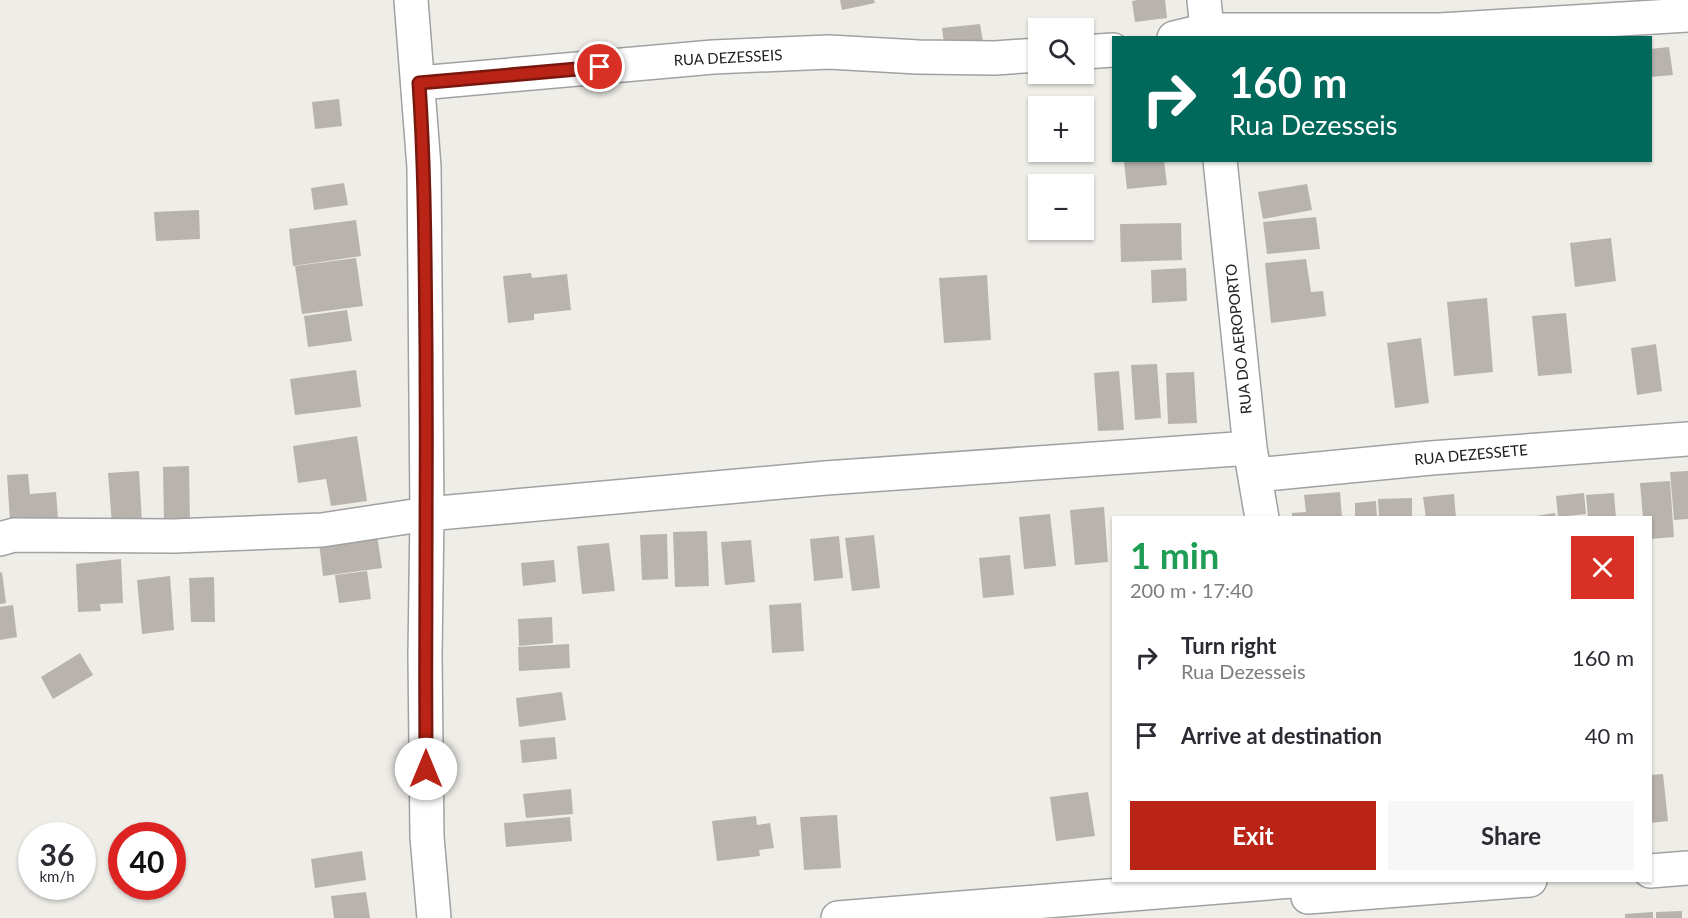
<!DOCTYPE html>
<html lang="en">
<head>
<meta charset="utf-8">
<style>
	body { margin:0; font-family:Lato,sans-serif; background:#f7f7f7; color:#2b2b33; height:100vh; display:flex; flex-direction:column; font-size:22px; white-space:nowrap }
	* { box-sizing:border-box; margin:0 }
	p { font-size:20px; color:#7c7c81 }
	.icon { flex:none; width:33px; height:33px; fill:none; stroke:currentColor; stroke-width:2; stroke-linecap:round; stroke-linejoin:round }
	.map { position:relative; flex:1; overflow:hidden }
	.panel { position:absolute; left:1112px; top:516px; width:540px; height:366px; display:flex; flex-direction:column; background:#fff; border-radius:0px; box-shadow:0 2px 4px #0004 }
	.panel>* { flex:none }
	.banner { position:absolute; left:1112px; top:36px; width:540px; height:126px; border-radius:0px; box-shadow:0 2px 4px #0004; background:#00695c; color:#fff; overflow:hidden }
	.controls { position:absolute; left:1028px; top:18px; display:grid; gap:12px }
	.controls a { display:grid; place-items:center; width:66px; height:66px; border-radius:0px; background:#fff; box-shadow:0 2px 4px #0004; font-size:30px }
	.speed { position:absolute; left:18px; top:822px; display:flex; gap:12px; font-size:30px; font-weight:700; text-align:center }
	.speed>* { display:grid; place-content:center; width:78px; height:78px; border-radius:50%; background:#fff; box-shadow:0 2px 4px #0004; line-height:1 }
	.speed small { font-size:15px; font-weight:400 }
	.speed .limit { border:9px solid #d22; background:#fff; color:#111 }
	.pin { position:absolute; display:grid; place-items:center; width:51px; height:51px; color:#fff; margin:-26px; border:3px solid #fff; border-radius:50%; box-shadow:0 2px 6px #0007 }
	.me { position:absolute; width:66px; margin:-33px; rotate:0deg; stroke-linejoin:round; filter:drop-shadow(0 0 4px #0008) }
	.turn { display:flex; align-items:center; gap:21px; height:126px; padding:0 18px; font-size:27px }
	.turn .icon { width:78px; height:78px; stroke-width:2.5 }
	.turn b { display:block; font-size:42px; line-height:51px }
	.round { display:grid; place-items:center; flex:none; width:63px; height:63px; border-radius:0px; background:#f7f7f7 }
	.headline { display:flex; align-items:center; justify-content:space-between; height:102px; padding:0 18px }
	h1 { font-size:36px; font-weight:700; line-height:45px; color:#1e9e55 }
	.primary-button { display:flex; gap:12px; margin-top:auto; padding:12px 18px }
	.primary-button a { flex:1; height:69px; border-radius:0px; background:#ba2416; color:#fff; font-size:24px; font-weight:700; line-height:69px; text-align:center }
	.primary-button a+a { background:#f7f7f7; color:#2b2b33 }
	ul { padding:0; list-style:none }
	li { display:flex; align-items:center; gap:18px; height:78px; padding:0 18px }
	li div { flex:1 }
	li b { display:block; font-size:22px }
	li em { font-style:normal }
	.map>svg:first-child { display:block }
	.building { fill:#b9b3ad }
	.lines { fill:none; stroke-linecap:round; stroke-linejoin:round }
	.minor-casing { stroke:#a1a1a1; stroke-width:36 }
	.minor { stroke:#fff; stroke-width:33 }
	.route-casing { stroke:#79170e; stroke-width:15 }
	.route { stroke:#ba2416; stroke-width:10 }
	.labels { text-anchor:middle; stroke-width:4.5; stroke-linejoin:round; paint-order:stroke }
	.street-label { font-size:15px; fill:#202020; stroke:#fff }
</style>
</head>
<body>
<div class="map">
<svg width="1688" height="918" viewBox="0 0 1688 918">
	<rect width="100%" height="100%" fill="#efede8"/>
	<path class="building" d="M840,0H874L875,3L842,10Z
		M1138,0H1165L1167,18L1135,22L1132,1Z
		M980,24L984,47L945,52L942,28Z
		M1669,47L1673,75L1650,77V49Z
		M339,99L342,126L315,129L312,102Z
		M1137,160H1164L1167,185L1127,189L1124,162Z
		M344,183L348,205L314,210L311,188Z
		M1307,184L1312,210L1263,219L1258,192Z
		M199,210L200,239L156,241L154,212Z
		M1316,217L1320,249L1267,254L1263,222Z
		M356,220L361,256L293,266L289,229Z
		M1181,223L1182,260L1121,262L1120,224Z
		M1611,238L1616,281L1575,287L1570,243Z
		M356,258L363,306L302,314L295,266Z
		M1306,259L1311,292L1323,291L1326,316L1271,323L1265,263Z
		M1186,268L1187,301L1152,303L1151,270Z
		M531,273L532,278L567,274L571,310L534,314V320L508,323L503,276Z
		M987,275L991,340L944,343L939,278Z
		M1487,298L1493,372L1454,376L1447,302Z
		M347,310L352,341L308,347L304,316Z
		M1566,313L1572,373L1538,376L1532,316Z
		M1421,338L1429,403L1395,408L1387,343Z
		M1656,344L1662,391L1637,395L1631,348Z
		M1157,364L1161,418L1135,420L1131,365Z
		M356,370L361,407L295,415L290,379Z
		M1119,371L1124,430L1098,431L1094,373Z
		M1194,372L1197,423L1168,424L1166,373Z
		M357,436L367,501L331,506L326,479L298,483L293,446Z
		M189,466L190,522H164L163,467Z
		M139,471L142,523L112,525L108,473Z
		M1688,471V519L1674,520L1670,472Z
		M28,474L30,494L56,492L58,518L10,521L7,475Z
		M1670,481L1674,537L1650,539V518H1643L1640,483Z
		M1340,492L1342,518H1292V513L1306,512L1304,495Z
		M1584,493L1586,514L1558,517L1556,496Z
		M1614,493L1616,518H1588L1586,495Z
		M1454,494L1456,518H1426L1423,497Z
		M1412,498V518H1379L1378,499Z
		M1376,501L1377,518H1355V503Z
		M1104,507L1108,562L1075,565L1070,510Z
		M1555,513L1556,518H1536V516Z
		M1050,514L1056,566L1024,569L1019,517Z
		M707,531L709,586L675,587L673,532Z
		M667,534L668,579L642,580L640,535Z
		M377,535L382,568L323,576L319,543Z
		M874,535L880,588L852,591L845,538Z
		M839,536L843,578L814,581L810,539Z
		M751,540L755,582L725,585L721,542Z
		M609,543L615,591L582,594L577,546Z
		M1010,555L1014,595L983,598L979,558Z
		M121,559L123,603L100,604L101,611L78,612L76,564Z
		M554,560L556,582L523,586L521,563Z
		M367,571L371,599L339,603L335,575Z
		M2,572L6,603L0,604V573Z
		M170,576L174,630L142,634L137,580Z
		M214,577L215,622H191L189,578Z
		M801,603L804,651L772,653L769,605Z
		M13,605L17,637L0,640V607Z
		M552,617L553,643L519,646L518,619Z
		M569,644L570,668L519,671L518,647Z
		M80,653L93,675L53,699L41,677Z
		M562,692L566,720L519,727L516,698Z
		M555,737L557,759L522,763L520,740Z
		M1663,774L1668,821L1650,823V775Z
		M571,789L573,814L526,818L523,794Z
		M1088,792L1095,836L1056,841L1050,797Z
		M837,815L841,868L804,870L800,817Z
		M756,816L757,825L770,823L774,848L759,850L760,856L717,861L712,821Z
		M570,817L572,841L506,847L504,823Z
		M362,851L366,880L315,888L311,859Z
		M366,892L370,918H334L331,896Z
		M1682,911V918H1656V912Z
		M1653,912V918H1625V914Z"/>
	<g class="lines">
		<g class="minor-casing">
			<path id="minor" d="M411,0L424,167L427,514L425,655L427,837L434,918
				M1204,0L1208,38
				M1174,38L1207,30H1440L1688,15
				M1083,52L1113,50
				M419,83L713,57L829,52L918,57L995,58L1038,55
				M1220,160L1250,448L1262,518
				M1255,475L1431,458L1688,439
				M0,539L14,535L174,536L322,530L427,514L826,478L1250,448
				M1650,871L1688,868
				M1308,897L1530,880
				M838,918L1304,880"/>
		</g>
		<use href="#minor" class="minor"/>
	</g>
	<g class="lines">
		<g class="route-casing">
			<path id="route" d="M426,769C425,628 427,487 426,346C425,258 425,171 419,83L600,67"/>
		</g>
		<use href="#route" class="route"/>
	</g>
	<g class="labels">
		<g class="street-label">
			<text transform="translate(728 58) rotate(-3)" y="5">RUA DEZESSEIS</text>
			<text transform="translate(1239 339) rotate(-96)" y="5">RUA DO AEROPORTO</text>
			<text transform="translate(1471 455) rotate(-5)" y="5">RUA DEZESSETE</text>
		</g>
	</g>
</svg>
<div class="controls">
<a><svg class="icon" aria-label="search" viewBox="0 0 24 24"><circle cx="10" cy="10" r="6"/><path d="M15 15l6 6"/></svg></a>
<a>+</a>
<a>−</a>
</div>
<div class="speed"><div>36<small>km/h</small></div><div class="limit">40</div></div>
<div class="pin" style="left:600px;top:67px;background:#d93025"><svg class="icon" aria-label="arrive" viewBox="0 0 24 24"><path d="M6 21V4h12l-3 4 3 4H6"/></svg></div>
<svg class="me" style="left:426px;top:769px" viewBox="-20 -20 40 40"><circle r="19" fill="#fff"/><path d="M0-13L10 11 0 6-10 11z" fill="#ba2416"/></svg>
<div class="banner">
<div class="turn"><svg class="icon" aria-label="right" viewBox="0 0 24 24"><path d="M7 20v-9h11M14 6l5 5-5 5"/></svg><div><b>160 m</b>Rua Dezesseis</div></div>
</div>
<section class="panel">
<div class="headline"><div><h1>1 min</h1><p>200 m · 17:40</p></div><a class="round" style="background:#d93025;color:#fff"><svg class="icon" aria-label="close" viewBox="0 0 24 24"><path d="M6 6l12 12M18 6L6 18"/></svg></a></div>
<ul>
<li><svg class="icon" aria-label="right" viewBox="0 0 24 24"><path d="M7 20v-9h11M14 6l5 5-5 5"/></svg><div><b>Turn right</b><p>Rua Dezesseis</p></div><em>160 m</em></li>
<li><svg class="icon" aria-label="arrive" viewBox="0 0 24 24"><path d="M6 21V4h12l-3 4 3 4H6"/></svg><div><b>Arrive at destination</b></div><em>40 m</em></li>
</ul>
<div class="primary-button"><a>Exit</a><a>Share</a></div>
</section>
</div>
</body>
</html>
